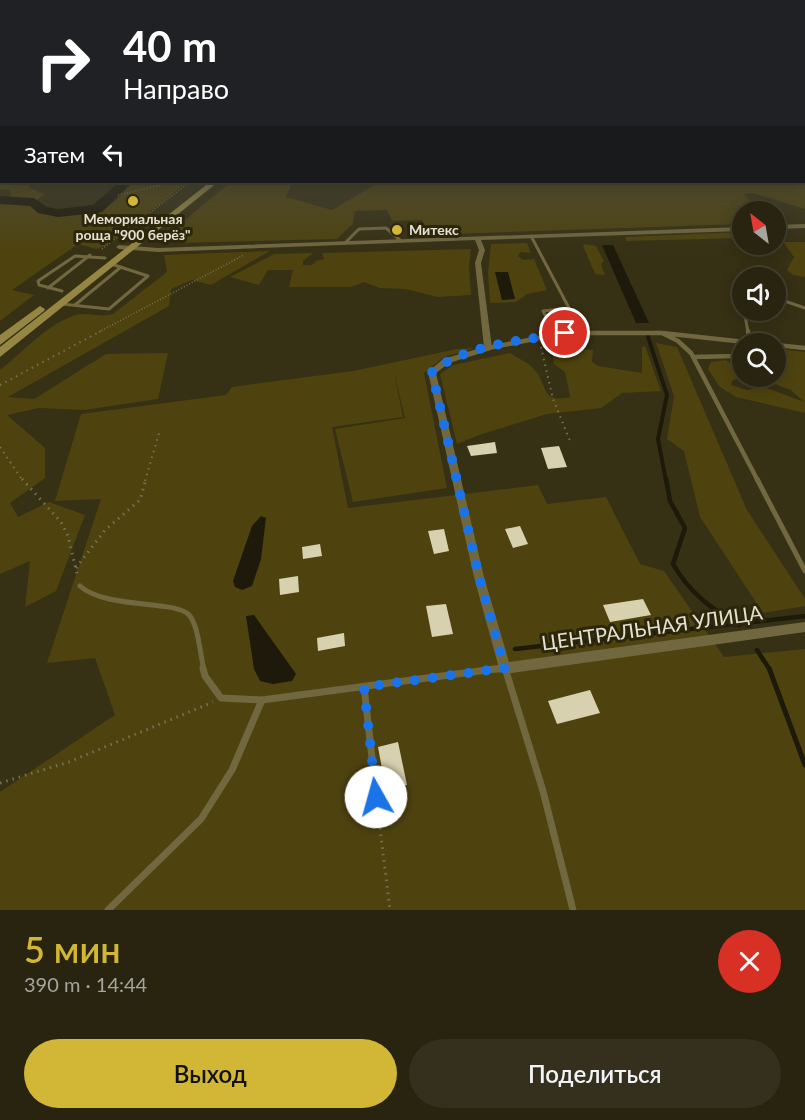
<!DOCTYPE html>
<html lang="ru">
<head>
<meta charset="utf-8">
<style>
	body { margin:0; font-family:Lato,sans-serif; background:#34301d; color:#f1f3f6; height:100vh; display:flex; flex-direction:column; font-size:22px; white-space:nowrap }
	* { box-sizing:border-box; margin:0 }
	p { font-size:20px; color:#a5a49e }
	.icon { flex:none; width:33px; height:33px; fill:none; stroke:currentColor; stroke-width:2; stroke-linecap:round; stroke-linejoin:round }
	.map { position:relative; height:910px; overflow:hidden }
	.drawer { display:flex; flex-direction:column; background:#28240f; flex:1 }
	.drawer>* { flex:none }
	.hud { position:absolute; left:0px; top:0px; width:806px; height:183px; box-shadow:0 3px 15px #0003,0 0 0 2px #44412f; background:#202124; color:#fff; overflow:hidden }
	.needle { width:39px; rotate:329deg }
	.buttons { position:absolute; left:732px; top:201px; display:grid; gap:12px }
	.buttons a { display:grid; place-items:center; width:54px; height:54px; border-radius:50%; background:#28240f; box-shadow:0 3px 15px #0003,0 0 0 2px #44412f; font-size:30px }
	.pin { position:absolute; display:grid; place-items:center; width:51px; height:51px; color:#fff; margin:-26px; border:3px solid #fff; border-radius:50%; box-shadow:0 2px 6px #0007 }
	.me { position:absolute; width:66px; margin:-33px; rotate:353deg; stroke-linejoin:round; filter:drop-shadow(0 0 4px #0008) }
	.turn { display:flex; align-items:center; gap:21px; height:126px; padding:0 24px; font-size:27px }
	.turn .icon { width:78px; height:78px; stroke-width:2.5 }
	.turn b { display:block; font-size:42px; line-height:51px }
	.then { display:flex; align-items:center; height:57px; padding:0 24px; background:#0003; gap:12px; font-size:22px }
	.round { display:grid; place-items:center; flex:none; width:63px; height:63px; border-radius:32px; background:#34301d }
	.headline { display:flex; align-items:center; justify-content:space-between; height:102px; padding:0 24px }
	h1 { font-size:36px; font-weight:600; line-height:45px; color:#d2b736 }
	.action { display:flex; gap:12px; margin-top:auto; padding:12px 24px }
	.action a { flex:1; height:69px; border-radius:36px; background:#d2b736; color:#111; font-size:24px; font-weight:600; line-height:69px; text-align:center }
	.action a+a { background:#34301d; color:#f1f3f6 }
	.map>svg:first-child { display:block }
	.green { fill:#4e430f }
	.water { fill:#1d190b }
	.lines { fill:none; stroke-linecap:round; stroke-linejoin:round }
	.stream-far2 { stroke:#1d190b; stroke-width:4 }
	.stream-far1 { stroke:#1d190b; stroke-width:4.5 }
	.stream { stroke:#1d190b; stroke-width:5 }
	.river { fill:#1d190b; fill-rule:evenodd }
	.building { fill:#d8d1b0 }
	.path-far2 { stroke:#767159; stroke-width:1.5; stroke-dasharray:1 2; stroke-linecap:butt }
	.path-far1 { stroke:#767159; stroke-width:2; stroke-dasharray:1.5 4.5; stroke-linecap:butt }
	.path { stroke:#767159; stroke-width:3; stroke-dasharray:1.5 5; stroke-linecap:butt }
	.service-far3 { stroke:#716840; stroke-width:3 }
	.service-far2 { stroke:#716840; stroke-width:4.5 }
	.service-far1 { stroke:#716840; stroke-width:5 }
	.service { stroke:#716840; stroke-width:7 }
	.minor { fill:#716840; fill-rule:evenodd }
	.secondary { fill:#958644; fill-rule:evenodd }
	.route { stroke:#1a73e8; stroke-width:10; stroke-dasharray:0 18 }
	.poi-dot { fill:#d2b736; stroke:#2c260a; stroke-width:2 }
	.labels { text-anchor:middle; stroke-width:6; stroke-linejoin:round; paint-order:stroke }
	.far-poi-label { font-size:14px; font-weight:bold; fill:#e5e1d1; stroke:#2c260a }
	.near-street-label { font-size:20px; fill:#e5e1d1; stroke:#2c260a }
</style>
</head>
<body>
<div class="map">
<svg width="805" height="910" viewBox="0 0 805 910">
	<rect width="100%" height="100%" fill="#363014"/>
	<path class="green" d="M805,124V209L753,193L744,194L755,207L737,206L748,211L742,212V224L424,235L422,220L392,221L387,210L355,211L353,224L337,239L177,243L164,237L231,182H292L286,197L332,210L380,182H804Z
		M1,177L2,182H27L32,189L45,194L32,203L38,211C58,215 86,216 105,208C116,203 125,189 134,182H188L105,246L96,249L78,244L12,290L34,295L0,321V201L10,197L11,190L0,189Z
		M742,232V238L626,241L625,237Z
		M783,242H805V277L793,275L787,270L794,257Z
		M527,243L531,253L520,252L518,256L523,260L534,259L547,290L527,294L516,302L490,303L488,273L491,244Z
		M585,244L596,246L604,261L601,264L605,275L595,274L583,246Z
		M471,249L469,265L471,295L437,297L406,289L380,288L364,282L351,287H289L293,270H268L259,285L230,277L274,254L313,253L303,261V265H312L316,261L324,259L322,253Z
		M270,251L211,285L192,280L171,289L169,306L8,397L34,399L106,354L168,353L158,399L84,410L39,408L7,415L45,448V478L10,503L18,517L49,502L85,515L56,591L25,607L30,561L0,574V370C23,352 48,323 76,315C89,312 100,318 113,314L167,272L164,255Z
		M656,343L677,347L747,510L805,599V606L763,613L700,517L684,451L667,439L674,396Z
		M645,346L661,391L622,393L601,408L547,414L482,434L457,444L440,374L453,365L510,353C517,358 528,362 534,369C548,384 540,404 570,397L565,372L554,364L552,347L593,350L592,362L598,366L642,373V347Z
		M475,348L444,357L424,373L447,488L353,502L335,429L405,418L394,372L403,417L332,427L348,508L538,485L547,504L606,497L640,564L664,571L724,657L805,649V910H0V792L115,715L95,658L47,663L101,499L55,501L81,414L226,395L232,387L353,371L457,349Z
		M787,350L805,352V413L736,397L719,386L708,369L711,362L726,360L742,372V376L732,381L731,385L747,390L764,387L804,402L791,390L755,377L776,376V351Z"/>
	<path class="water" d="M602,245H613L649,323H636Z
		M495,272H508L515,299L502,300Z
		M261,516L266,518L261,559L252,586L242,590L235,587L233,581L252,526Z
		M254,615L296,674L292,681L273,684L260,681L254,669L246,616Z"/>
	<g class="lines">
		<path class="stream-far2" d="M648,337L667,395L658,439L666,481"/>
		<path class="stream-far1" d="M666,479L670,501L685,528L673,564C689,592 711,609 739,625
			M515,649L805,616
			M757,650L770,670"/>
		<path class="stream" d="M769,668L805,765"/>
		<path class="river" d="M119,182H132L102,212L97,213L58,217L38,213L30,206L0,204V196L34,198L47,207L58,209L93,205Z"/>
	</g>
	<path class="building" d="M495,442L497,453L471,456L467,446Z
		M559,446L567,467L548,469L541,448Z
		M520,526L528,544L513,548L505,529Z
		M444,529L449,551L434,554L428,531Z
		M320,544L322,556L303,559L302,547Z
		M298,576L299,592L280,595L279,579Z
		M643,599L651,615L610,622L603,605Z
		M446,604L453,634L432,637L426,606Z
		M344,633L345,646L318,651L317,638Z
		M590,690L600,713L557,724L548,701Z
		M398,742L407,785L386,790L378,747Z"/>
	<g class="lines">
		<path class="path-far2" d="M118,195L174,182
			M102,249L190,182
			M99,332L244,255"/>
		<path class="path-far1" d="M541,347L553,399L570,441
			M0,385L101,331
			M0,447L23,481
			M145,481L160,430"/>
		<path class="path" d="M22,479L61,522L68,536L78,578
			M76,568L105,530L140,500L146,479
			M0,783L69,762L213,702
			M380,828L390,910"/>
		<path class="service-far3" d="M531,236L569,308L543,311L554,332
			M345,243L359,229L386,228L401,241
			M48,288L90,255
			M62,291L39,285L38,281L75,256L105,258
			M776,298L805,308
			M62,304L109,309L148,276L111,264
			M75,305L121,267
			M744,310L748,332"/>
		<path class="service-far2" d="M553,331L555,335
			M748,331L750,343
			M662,333L678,341L691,353L758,481
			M776,345L805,348
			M488,348L565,333H662L764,344
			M693,357L736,356L742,353"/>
		<path class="service-far1" d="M757,479L805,571
			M80,586C107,610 177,599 190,616C199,629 200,654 204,670
			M490,670H506"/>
		<path class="service" d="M203,668L205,676L221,698L262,700L502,668
			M505,668L543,791L573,910
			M364,687L379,819
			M108,910L201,819L232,770L262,700"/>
		<path class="minor" d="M805,224V228L776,229V225Z
			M742,227V231L481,240L485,250L481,263L492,348L491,350L449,363L436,373L484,577L509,662L805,622V632L505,674L501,672L499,668L474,577L428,372L443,359L484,347L475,263L479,250L475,240L158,252L119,249L116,247L119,245L158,248Z"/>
		<path class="secondary" d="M210,182H218L0,357V347Z
			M40,306L45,309L44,311L0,345V335Z"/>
	</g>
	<linearGradient id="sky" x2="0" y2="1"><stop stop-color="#1e1a0b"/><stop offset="0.49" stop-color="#4c4e45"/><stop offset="1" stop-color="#4c4e45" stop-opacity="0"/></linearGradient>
	<rect width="805" height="251" fill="url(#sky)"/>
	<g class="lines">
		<path class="route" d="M376,797L364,687L505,668L479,577L432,372C466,344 523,341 565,333"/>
	</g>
	<g class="poi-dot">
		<circle cx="133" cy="201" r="6"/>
		<circle cx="397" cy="230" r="6"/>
	</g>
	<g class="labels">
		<g class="far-poi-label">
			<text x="133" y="224">Мемориальная<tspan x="133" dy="16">роща "900 берёз"</tspan></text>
			<text x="409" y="235" text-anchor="start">Митекс</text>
		</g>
		<g class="near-street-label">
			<text transform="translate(652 628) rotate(-8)" y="7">ЦЕНТРАЛЬНАЯ УЛИЦА</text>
		</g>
	</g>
</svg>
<div class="buttons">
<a><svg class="needle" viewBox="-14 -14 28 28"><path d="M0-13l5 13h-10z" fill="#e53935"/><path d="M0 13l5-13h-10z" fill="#a5a49e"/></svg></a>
<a><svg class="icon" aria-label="sound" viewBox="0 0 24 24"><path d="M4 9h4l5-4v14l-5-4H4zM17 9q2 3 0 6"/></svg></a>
<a><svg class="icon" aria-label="search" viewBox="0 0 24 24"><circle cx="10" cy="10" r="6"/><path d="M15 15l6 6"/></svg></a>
</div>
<div class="pin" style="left:565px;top:333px;background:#d93025"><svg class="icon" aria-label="arrive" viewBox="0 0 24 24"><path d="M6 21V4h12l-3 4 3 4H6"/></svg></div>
<svg class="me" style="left:376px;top:797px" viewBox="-20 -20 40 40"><circle r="19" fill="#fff"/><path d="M0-13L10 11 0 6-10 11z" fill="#1a73e8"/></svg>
<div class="hud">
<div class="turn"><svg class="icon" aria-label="right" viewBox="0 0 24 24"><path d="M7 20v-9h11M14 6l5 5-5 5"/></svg><div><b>40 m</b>Направо</div></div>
<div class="then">Затем<svg class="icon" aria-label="left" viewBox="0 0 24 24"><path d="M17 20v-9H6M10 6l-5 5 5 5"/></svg></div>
</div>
</div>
<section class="drawer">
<div class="headline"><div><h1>5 мин</h1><p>390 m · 14:44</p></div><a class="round" style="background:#d93025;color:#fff"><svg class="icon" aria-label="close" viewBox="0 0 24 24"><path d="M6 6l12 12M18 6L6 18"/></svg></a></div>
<div class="action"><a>Выход</a><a>Поделиться</a></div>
</section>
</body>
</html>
